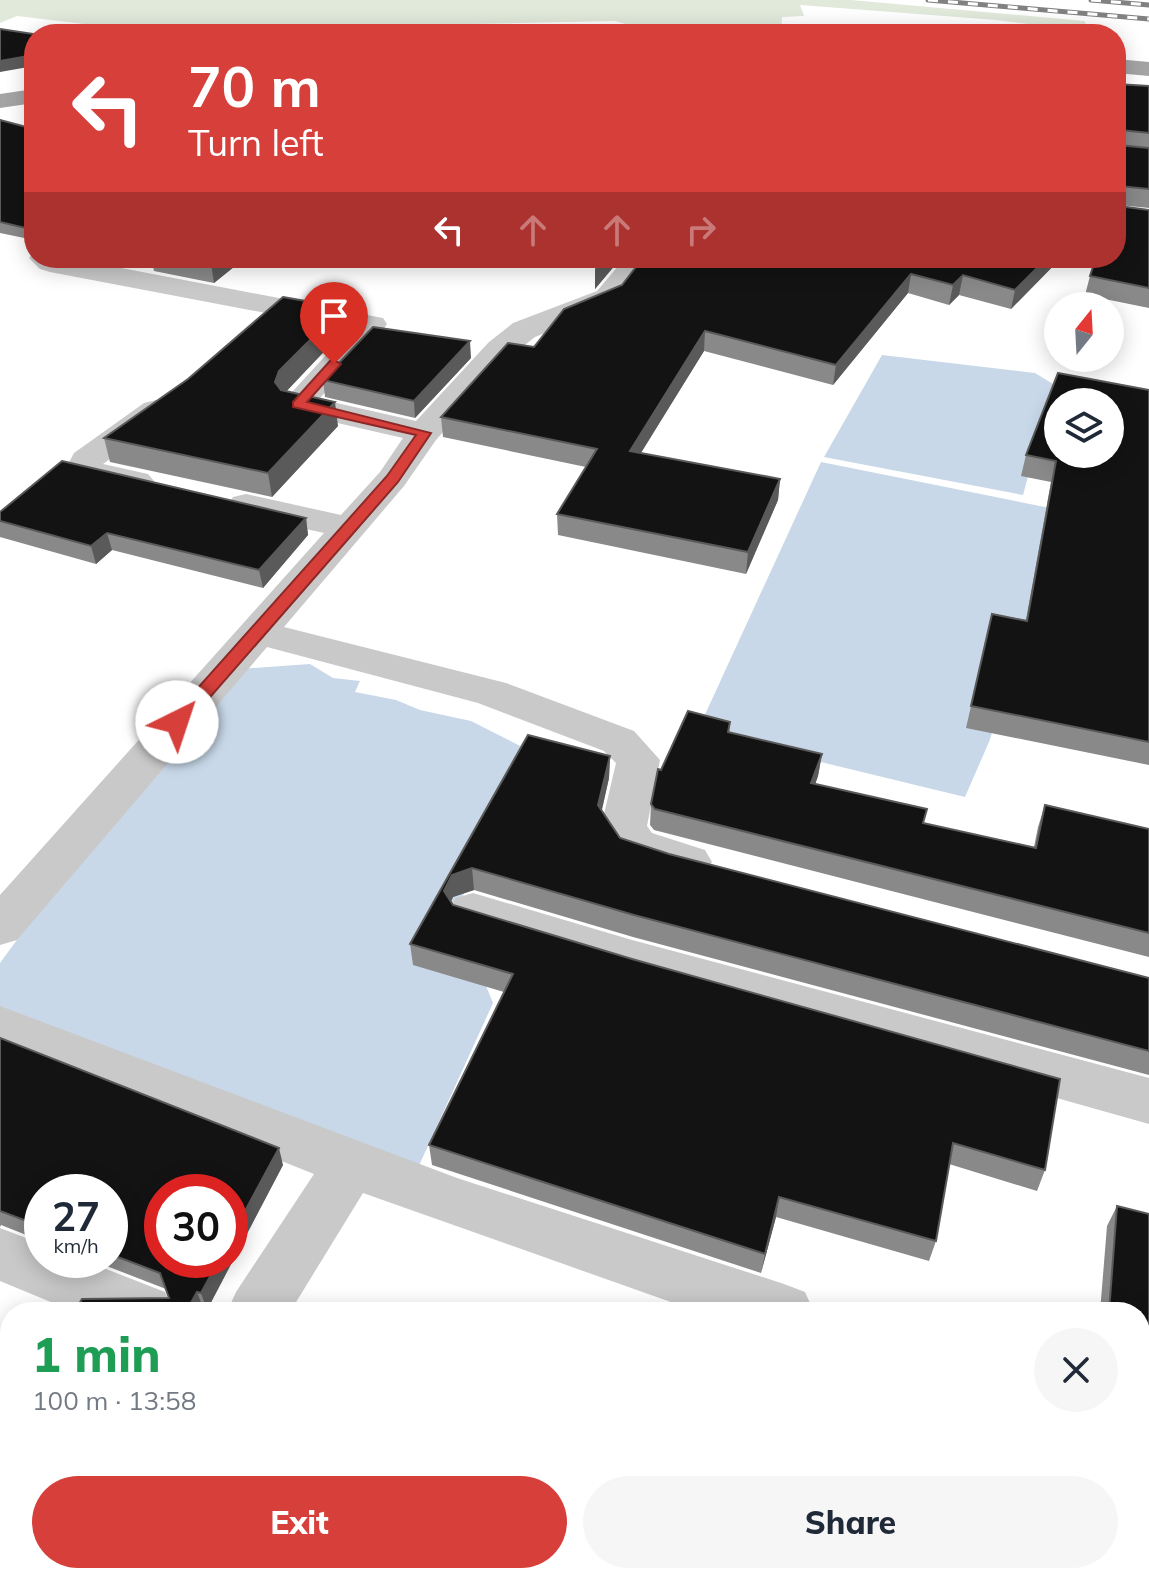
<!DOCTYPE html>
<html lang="en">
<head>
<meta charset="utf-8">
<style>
	body { margin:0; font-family:Mulish,sans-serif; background:#f6f6f7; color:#1f2937; height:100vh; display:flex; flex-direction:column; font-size:30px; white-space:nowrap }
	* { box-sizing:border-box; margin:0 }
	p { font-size:26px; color:#747a83 }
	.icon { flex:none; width:44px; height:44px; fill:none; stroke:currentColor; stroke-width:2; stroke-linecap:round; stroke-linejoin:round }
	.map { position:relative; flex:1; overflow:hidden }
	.details { position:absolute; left:0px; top:1302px; width:1150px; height:282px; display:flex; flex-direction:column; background:#fff; border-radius:32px 32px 0 0; box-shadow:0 4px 20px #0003 }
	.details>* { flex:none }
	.top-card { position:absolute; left:24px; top:24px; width:1102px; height:244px; border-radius:32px; box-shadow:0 4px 20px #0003; background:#d73f3b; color:#fff; overflow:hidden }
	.needle { width:52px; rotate:18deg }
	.controls { position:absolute; left:1044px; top:292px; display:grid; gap:16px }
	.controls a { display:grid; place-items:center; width:80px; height:80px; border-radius:50%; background:#fff; box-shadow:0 4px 20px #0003; font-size:40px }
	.speed { position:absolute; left:24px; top:1174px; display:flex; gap:16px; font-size:40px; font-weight:700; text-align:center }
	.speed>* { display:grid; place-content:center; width:104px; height:104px; border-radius:50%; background:#fff; box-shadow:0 4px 20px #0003; line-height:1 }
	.speed small { font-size:20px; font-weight:400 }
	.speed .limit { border:12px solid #d22; background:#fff; color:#111 }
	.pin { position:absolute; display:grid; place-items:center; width:68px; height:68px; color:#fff; margin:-82px -34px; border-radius:50% 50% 50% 0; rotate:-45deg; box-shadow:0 0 8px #0007 }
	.pin .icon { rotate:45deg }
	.me { position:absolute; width:88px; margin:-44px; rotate:41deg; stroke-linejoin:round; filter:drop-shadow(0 0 6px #0008) }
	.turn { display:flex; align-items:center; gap:28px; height:168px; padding:0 32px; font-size:36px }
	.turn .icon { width:104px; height:104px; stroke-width:2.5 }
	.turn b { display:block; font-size:56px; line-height:68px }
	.lanes { display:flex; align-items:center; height:76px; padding:0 32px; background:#0003; justify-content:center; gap:40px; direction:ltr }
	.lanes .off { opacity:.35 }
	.round { display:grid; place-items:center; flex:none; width:84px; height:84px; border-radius:42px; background:#f6f6f7 }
	.summary { display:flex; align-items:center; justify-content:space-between; height:136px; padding:0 32px }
	h1 { font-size:48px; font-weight:800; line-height:60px; color:#1e9e55 }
	.cta { display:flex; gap:16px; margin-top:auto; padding:16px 32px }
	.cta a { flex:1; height:92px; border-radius:48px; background:#d73f3b; color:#fff; font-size:32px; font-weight:800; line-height:92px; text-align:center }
	.cta a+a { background:#f6f6f7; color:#1f2937 }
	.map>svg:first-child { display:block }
	.green { fill:#e1e9db }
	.water { fill:#c8d8e8 }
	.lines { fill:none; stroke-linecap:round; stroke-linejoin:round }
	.minor { fill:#c9c9c9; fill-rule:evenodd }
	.primary { fill:#a4a4a4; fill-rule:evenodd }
	.rail-casing { stroke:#818181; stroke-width:5 }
	.rail { stroke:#fff; stroke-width:3; stroke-dasharray:10; stroke-linecap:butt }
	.wall { fill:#898989 }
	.shaded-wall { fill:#5a5a5a }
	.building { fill:#131313; stroke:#5a5a5a; stroke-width:2; fill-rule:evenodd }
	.route { fill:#d73f3b; stroke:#8c2926; stroke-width:2 }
</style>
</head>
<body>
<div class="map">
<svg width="1149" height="1583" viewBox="0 0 1149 1583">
	<rect width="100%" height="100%" fill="#fff"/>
	<path class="green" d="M0,0H851L1085,21L1087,31L996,20L800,5L804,16L782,17L781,34H633L629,25L615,21L369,26L351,27L354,34H168L17,16L0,23Z"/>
	<path class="water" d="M882,355L1035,373L1053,384L1023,495L824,457Z
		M821,462L1065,511L989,742L965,797L697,732Z
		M310,664L333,678L360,681L355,692L396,700L420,710L471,721L532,752L486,824L457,915L493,1003L417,1170L0,1015V963L66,873L239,669Z
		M361,1574H567L580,1583H354Z"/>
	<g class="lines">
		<path class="minor" d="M34,252V258H69L383,318L387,324L383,330L319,399L416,421L489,342L513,323L597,291L625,258H654L619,303L535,337L511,356L436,440L404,486L284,627L506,683L634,731L660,760L647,826L652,833L705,850L712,862L705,874L689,879L620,857L601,827L616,763L604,751L478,703L267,647L17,940L0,945V895L324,533L233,513L228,505L233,497L246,494L341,515L380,472L403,438L285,411L281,404L350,329L50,272L40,269L29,258Z
			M156,400L168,403L173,410L168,417L103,464L148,474L154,481L148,488L136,492L70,477L65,470L74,453L144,403Z
			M473,893L632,940L1149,1078V1124L632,978L456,924L449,911L456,898Z
			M0,1006L457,1178L784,1284L805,1292L814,1312H699L363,1193L290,1312H227L236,1292L314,1174L0,1048Z
			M0,1228L42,1244V1260H83L165,1292L174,1312H75L0,1281Z
			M57,1574H125L122,1583H54Z"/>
		<path class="primary" d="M1116,59L1149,62V76L1116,73Z
			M34,89V103L0,108V94Z"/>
		<g class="rail-casing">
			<path id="rail" d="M928,0L1149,19
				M1091,0L1149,5"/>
		</g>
		<use href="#rail" class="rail"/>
	</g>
	<path class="wall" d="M1116,84L1149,86V208L1119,205V206L1149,210V308L1085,295L1090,276L1116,258Z
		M0,120L34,129V240L0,233Z
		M151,258H245L214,283L154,271Z
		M561,258H621L595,289V269L599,264Z
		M1061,258L1011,309L959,295L949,305L908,293L833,385L704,351L641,453L780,479L778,500L746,574L558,535L557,514L586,467L443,437L441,417L534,347L622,285Z
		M339,307L342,330L337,335V338L286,391L338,426L272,497L110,462L104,438L188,379Z
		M471,358L415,418L325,397L323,380Z
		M1149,390V765L966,728L992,614L1026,620L1051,482L1021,476L1026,455Z
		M0,512L306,518L308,535L263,588L112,550L96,564L0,537Z
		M730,722L729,733L822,754L818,776L815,784L923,823L1034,847L1038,827L1045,805L1149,829V957L654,830L650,825L651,804L661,770Z
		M528,735L610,756L609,778L602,810L620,838L669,854L1149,978V1075L633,937L474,890L453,897L451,902L453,905L1045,1170L1037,1191L949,1164L936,1241L929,1261L776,1217L761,1273L432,1165L429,1145L504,992L413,965L410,944Z
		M0,1038L283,1165L207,1310L169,1298L166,1289L91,1260H110V1192H42V1245L39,1240L1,1225L0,1227Z
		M1117,1206L1149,1214V1583H786L788,1574H1140V1312H1100L1107,1226Z
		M10,1414V1497L0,1493V1430Z"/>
	<path class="shaded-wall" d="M34,55V66L0,72V61Z
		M218,258H245L214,283L211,263Z
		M605,258H621L595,289V269Z
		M1047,258H1061L1011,309L1015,290Z
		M911,274L908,293L833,385L836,365Z
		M963,275L959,295L949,305L953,285Z
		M339,307L342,330L337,335V338L283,395L275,382L279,371Z
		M705,331L704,351L629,472L630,451Z
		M470,341L471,358L415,418L414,401Z
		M335,402L338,426L272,497L268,473Z
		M780,479L778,500L746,574L748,552Z
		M306,518L308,535L263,588L259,570Z
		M107,533L112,550L96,564L91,546Z
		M822,754L818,776L808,805L811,783Z
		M610,756L609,778L598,826V805Z
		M472,868L474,890L453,897L446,912L444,891L452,875Z
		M279,1148L283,1165L207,1310L201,1293L219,1260H230V1239Z
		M779,1197L776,1217L761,1273L765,1254Z
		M197,1292L203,1308L201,1312H186Z"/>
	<path class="building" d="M0,29L34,34V55L0,61Z
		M1116,84L1149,86V133L1121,130L1117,133L1118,145L1149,148V189L1119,186L1116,189Z
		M0,120L34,129V230L0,222Z
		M1118,192L1119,206L1149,210V288L1090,276L1096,258H1116V198Z
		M182,258H218L211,263Z
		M643,258H1047L1015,290L963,275L953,285L911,274L836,365L705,331L630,451L780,479L748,552L557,514L597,449L441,417L508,343L534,347L564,309L622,285Z
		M283,297L339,307L332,314L335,315L279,371L275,382L281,390L335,402L268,473L104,438L188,379Z
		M373,327L470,341L414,401L323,380Z
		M1058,373L1149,390V742L971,706L992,614L1027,621L1056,461L1026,455ZM1058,402H1110V454H1058Z
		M62,461L306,518L259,570L107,533L91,546L0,521V512Z
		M688,711L730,722L728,732L822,754L811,783L927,809L923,823L1036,848L1045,805L1149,829V933L655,809L651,804L658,769L661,770Z
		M528,735L610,756L598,805L620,838L669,854L1149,978V1051L634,915L472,868L452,875L444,891L453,905L632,959L1060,1079L1045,1170L953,1143L936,1241L779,1197L765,1254L429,1145L513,974L410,944Z
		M0,1038L279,1148L230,1239V1192H162V1260H219L201,1293L197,1292L186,1312H74L82,1299L169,1298L160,1273L110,1254V1192H42V1236L37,1234L35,1224L0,1211Z
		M1117,1206L1149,1214V1583H787L789,1574H1140V1312H1109Z
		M10,1414V1487L0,1483V1430Z"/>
	<path class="route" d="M334,360L341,364L307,402L431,433L398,482L184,727H171L169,722L171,718L387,476L416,435L293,407V402L330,361Z"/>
</svg>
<div class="controls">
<a><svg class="needle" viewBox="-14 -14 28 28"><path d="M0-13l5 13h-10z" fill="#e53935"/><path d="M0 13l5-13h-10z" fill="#747a83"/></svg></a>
<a><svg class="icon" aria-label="layers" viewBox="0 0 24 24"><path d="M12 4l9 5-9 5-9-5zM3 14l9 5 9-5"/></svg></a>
</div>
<div class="speed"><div>27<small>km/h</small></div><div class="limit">30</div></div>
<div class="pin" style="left:334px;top:364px;background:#d93025"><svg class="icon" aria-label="arrive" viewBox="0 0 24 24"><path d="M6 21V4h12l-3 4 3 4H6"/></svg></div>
<svg class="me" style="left:177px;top:722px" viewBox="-20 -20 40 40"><circle r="19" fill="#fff"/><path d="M0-13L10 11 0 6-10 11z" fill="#d73f3b"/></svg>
<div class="top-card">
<div class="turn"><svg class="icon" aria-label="left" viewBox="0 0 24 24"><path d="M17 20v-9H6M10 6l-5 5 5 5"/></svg><div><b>70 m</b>Turn left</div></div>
<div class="lanes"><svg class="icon" aria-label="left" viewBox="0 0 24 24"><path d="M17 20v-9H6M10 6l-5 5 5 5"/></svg><svg class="icon off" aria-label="ahead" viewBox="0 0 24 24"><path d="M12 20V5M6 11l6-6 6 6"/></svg><svg class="icon off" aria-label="ahead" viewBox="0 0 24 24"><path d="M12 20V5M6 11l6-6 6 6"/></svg><svg class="icon off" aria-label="right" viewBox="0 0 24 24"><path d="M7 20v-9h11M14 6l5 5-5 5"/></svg></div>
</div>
<section class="details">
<div class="summary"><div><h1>1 min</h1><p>100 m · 13:58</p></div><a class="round"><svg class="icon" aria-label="close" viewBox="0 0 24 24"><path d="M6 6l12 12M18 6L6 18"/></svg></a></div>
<div class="cta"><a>Exit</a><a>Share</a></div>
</section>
</div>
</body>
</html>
